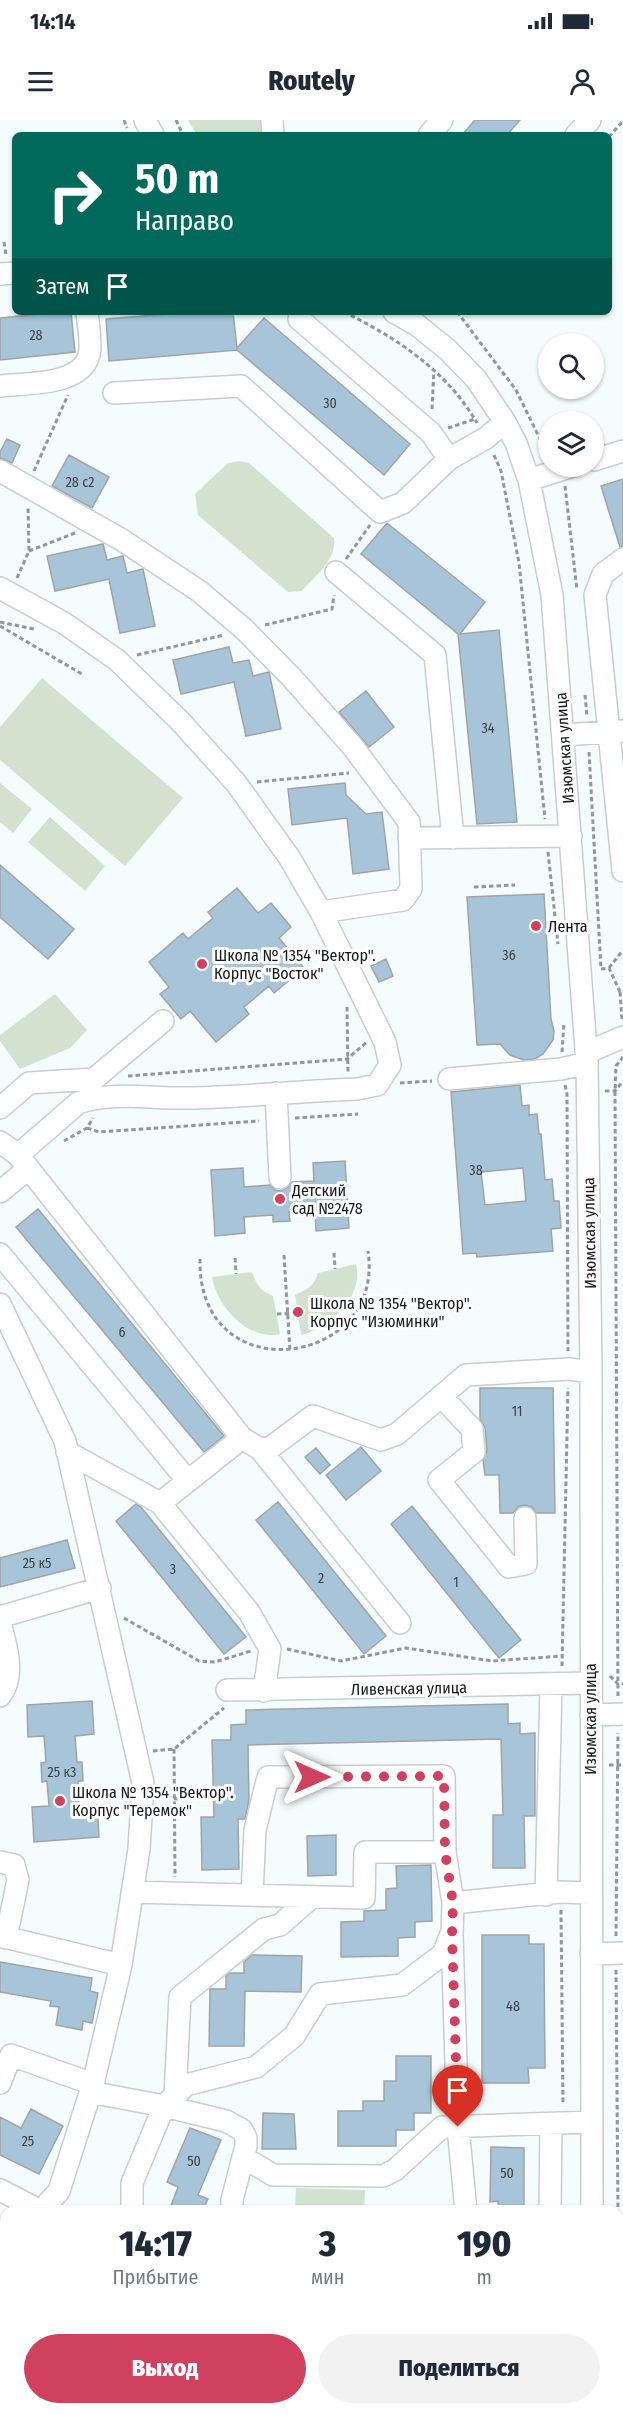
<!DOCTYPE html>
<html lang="ru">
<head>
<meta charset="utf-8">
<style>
	body { margin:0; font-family:"Fira Sans Condensed",sans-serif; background:#f2f2f3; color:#1f2937; height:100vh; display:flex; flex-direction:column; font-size:22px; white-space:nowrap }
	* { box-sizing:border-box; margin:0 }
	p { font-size:20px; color:#747a83 }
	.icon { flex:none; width:33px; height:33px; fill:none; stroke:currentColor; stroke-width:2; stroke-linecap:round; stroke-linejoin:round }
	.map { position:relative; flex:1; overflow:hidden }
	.details { position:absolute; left:0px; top:2085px; width:624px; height:210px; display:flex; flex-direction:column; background:#fff; border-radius:18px 18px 0 0; box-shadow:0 2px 4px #0004 }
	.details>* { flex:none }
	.top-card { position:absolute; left:12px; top:12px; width:600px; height:183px; border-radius:9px; box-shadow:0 2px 4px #0004; background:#00695c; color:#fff; overflow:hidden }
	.buttons { position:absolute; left:538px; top:213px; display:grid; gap:12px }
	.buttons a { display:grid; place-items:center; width:66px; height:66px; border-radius:50%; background:#fff; box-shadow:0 2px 4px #0004; font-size:30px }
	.pin { position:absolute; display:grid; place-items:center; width:51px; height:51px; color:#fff; margin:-62px -26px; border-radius:50% 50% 50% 0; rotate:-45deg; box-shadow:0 0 6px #0007 }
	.pin .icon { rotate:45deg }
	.me { position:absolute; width:66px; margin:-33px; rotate:90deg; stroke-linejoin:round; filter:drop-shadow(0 0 4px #0008) }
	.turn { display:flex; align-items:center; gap:21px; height:126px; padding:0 24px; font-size:27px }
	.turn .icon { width:78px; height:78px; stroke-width:2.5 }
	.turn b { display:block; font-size:42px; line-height:51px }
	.then { display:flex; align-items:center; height:57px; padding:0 24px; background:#0003; gap:12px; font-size:22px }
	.eta { display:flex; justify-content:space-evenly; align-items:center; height:102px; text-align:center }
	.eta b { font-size:36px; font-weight:800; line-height:42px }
	.primary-button { display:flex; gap:12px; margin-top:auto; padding:12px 24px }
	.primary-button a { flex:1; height:69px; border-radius:36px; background:#d0405f; color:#fff; font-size:24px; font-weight:800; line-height:69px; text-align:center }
	.primary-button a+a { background:#f2f2f3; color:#1f2937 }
	.status { display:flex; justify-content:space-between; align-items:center; height:42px; padding:0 30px; background:#fff; direction:ltr }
	.status svg { height:16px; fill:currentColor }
	header { display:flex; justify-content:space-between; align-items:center; height:78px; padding:0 24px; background:#fff; font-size:27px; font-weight:800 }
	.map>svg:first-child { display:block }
	.green { fill:#d2e2cf }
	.building { fill:#a7c4d8; stroke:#a0a4a8; stroke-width:1.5; fill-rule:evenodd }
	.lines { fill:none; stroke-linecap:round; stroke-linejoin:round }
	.minor-casing { stroke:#c7cece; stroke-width:24 }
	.path { stroke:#929798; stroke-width:3; stroke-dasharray:4.5 3; stroke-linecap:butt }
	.minor { stroke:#fff; stroke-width:21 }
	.route { stroke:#d0405f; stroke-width:10; stroke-dasharray:0 18 }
	.poi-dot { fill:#d0405f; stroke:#fff; stroke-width:2 }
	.labels { text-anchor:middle; stroke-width:6; stroke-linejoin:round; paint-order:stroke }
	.number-label { font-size:14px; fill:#3a4248 }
	.street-label { font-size:16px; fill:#151718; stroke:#fff }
	.poi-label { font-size:16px; fill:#151718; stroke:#fff; text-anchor:start }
</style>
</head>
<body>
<div class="status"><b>14:14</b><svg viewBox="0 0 49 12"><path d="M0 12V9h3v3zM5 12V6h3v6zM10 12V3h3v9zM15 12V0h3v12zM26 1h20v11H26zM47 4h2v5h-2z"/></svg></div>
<header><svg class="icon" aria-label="menu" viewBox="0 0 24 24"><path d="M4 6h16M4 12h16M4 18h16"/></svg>Routely<svg class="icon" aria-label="person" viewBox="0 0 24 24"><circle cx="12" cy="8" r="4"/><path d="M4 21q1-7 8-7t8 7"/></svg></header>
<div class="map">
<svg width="623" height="2295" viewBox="0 0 623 2295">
	<rect width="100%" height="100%" fill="#f5fcfd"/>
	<path class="green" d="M188,0H262L263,15H197Z
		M239,341L249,343L334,418C337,440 315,456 302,471L288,472L198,395L195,374L228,343Z
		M42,558L183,678L125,746L0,640V607Z
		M0,663L32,689L13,713L0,702Z
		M50,697L105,746L85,771L28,722Z
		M55,874L87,910L70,928L20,949L0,921V915Z
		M356,1144C364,1177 330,1208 301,1215L295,1175C308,1169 314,1166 318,1153Z
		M252,1152C257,1165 260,1171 273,1176L280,1214C247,1221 217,1186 212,1157Z
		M296,2068L365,2070L364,2091H295Z"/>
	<path class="building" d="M475,0H520L507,15H462Z
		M59,192H71L75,232L0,240V198Z
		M192,192H233L237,228L264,198L410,324L384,355L237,230L109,241L106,199Z
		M7,319L20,325L12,343L0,338V332Z
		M69,335L109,357L92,388L52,366Z
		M623,359V426L620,427L601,366Z
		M387,403L485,482L460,514L499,510L517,702L477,704L458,514L361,434Z
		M103,424L107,440L123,436L127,453L143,449L155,506L120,513L109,459L55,471L47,436Z
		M229,527L233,543L249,540L253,556L269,552L281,609L246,616L234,562L181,574L173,540Z
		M366,571L394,607L369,627L339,592Z
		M345,663L346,675L366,694L382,692L389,749L353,754L347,698L292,705L288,669Z
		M0,745L74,809L48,839L0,797Z
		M237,768L258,793L271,783L291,807L279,818L304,848L274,873L269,866L244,887L249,894L216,922L190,891L181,899L160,874L169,867L149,842L183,813L188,819L213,798L208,792Z
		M544,774L551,899L554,911L553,920L543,934L535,939L524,940L510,935L500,924L477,925L467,777Z
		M386,839L393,856L379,862L371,846Z
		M520,965L522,986L529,985V995L537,994L539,1014H541L545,1060L552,1059L554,1081H559L561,1108L551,1109L553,1131L477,1137L476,1133L463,1134L451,972ZM523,1048L526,1081L485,1085L481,1052Z
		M345,1041L349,1108L316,1111L315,1090L289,1092L290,1101L273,1102V1095L244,1097L245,1113L215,1116L211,1050L243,1048L244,1067L270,1065L275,1070L281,1071L287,1068L292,1062L314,1061L313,1043Z
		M38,1089L224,1316L204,1332L16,1107Z
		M480,1268H553L555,1393H536L532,1387L525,1385L518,1387L513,1393H500L499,1355H485L483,1340L487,1331L485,1308L480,1299Z
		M361,1327L381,1351L346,1380L326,1355Z
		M316,1328L330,1345L320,1354L305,1337Z
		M278,1382L386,1516L364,1534L256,1400Z
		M136,1384L141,1387L246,1517L224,1534L116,1401Z
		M412,1386L521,1520L499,1538L391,1404Z
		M67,1420L75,1448L0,1467V1438Z
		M92,1581L94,1614L75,1616L77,1642H82L83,1661H78L79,1686L97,1685L99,1717L34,1722L32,1687L49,1686L47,1661L42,1662L41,1643L46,1642L44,1616L28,1617L27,1585Z
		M508,1584V1604L520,1603V1614L535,1613V1696H524L525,1748H493V1695H503L501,1619L248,1625L249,1680L245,1699H238L239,1749L202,1750L201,1697H214L212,1620H231V1605L246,1604V1590Z
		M336,1715V1755L308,1756L307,1716Z
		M431,1745L432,1801L415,1802V1817L398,1818V1836L341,1837V1802L364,1801V1791L386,1790V1769L397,1768L396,1746Z
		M482,1815H529V1824H544L545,1948H528L529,1963H482Z
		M252,1835L302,1836L301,1872L245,1871L244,1926H209L210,1869H226V1856L229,1853H244V1842Z
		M0,1842L92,1858L90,1871L98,1873L92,1903L83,1901L82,1910L56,1905L59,1887L50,1886L51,1881L0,1872Z
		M396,1936H431V1993H414V2010H396V2026H338V1991H363V1981H384V1961H396Z
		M31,1989L63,2006L39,2054L0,2035V1997L21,2008Z
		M263,1993L294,1994L296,2029H262Z
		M190,2008L221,2020L198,2075L208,2079L202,2091H169L178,2067L167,2062Z
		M491,2027L524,2028V2091H499L498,2081L490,2082Z"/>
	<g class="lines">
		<g class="minor-casing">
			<path id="minor" d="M145,0L153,15
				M272,0L273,15
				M429,15L442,0
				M576,15L590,0
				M0,154L15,153
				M394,192L417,205L448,230L476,259L505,302L516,323L529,360L552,475L587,943L591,1252L592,2091
				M299,199L431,313L449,339
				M0,266C26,263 81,266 89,235C92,225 88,203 87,192
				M114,273L241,266L380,392L403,383L449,339L486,318L505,302
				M594,340L623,331
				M0,351L122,420L199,471L245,510L293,559L353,627L409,702L411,769L403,780L321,792
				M529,360L573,346
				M623,439L603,454L595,475L623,751
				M336,452L435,535L453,718
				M0,468L64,503L117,540L180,601L236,663L289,737L321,792L385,922L390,945L377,965L357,969C301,971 244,977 188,978C152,979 112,971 78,983L18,1035
				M564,615L622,611
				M409,718L571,716
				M586,933L623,917
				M449,959L561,949L587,943
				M276,973L280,1058
				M0,988L29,963L94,959L163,901
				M0,1022L18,1035L242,1318L260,1329L270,1328L313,1296L381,1320L397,1314L466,1255L569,1249L591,1252
				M0,1072L28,1049
				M0,1134L188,1361L242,1318
				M0,1184L65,1321L143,1663L139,1729L121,1845L93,1964L59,2071L41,2091
				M441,1276L472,1309L474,1332L439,1360L509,1447L526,1444L525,1398
				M260,1329L400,1503
				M67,1332L160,1383L249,1492L270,1529L264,1571
				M160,1383L188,1361
				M0,1497L100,1468
				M0,1503C6,1525 16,1556 0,1576
				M227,1570L591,1563
				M591,1595L623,1594
				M0,1742L14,1745L18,1760L6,1818
				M132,1772L364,1778L365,1732H445L453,1783L452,1814L458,2007L466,2091
				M252,1775L255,1710L268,1657L444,1656L445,1732
				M546,1775L551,1566
				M453,1783L560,1772L591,1773
				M0,1816L121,1845
				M591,1834L623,1833
				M0,1963L11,1935L93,1964
				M90,1972L164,1986L226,2001L242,2010L246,2018V2026L232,2080V2091
				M175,1976L180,1877L264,1809L280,1805L312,1777
				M243,2037L273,2055L383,2056L395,2050L442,2007L591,2002
				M0,2070L41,2091
				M132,2091V2063L164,1986L186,1965L256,1947L294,1916L320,1874L402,1865L443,1834L451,1814
				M550,2091L551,2004
				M618,2110H623
				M0,2147L6,2150
				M0,2230L6,2233
				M208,2289L216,2295
				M595,2289V2295
				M48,2295L51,2289
				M494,2295L517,2289"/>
		</g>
		<path class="path" d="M124,0L127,8
			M176,0L183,15
			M609,17L623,1
			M4,122L6,135
			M344,192C397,218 447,251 477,303
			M459,192L458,193L516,270L540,319
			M432,289L434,249
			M448,308L475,299
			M494,335L501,351L519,443L545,699
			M34,351L68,275
			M565,366L577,470
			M29,431L75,413
			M346,439L370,405
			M17,458L29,431L28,386
			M0,502L34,509
			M265,505L332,489L334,475
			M0,506L82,554
			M137,535L224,515
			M585,575L587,596
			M589,632L601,849
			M257,662L349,653
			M548,732L558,824
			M474,767L515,765
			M609,848L623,830
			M601,849L609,848L620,872
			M347,887L348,952
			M622,899L620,872L623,871
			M562,932L564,903
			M128,956L347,939L367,922
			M400,963L432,961
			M565,965L567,974L568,1231
			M605,971H615L623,961
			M295,998L358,994
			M87,1008L99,1012L259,1001
			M64,1021L87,1008L93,998
			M334,1133L335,1149
			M284,1135L290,1231
			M235,1138L236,1154
			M200,1139C197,1273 386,1248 368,1131
			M277,1194L298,1193
			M124,1498L199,1541L215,1542L251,1531
			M287,1529L341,1541L406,1528L492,1541L562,1536
			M562,1546L568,1268
			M610,1556L618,1564H623
			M618,1576L615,971L616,946L623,937
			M174,1629L175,1757
			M153,1631L174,1629L224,1588
			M609,1645H623
			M174,1679L202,1677
			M561,1790L563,1984
			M616,1816L618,1613
			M616,1850L618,2091
			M0,2105L6,2108
			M618,2127L621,2295
			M0,2185L6,2188
			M148,2289L156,2295
			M260,2289L268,2295
			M336,2289L337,2295
			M379,2295L400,2289
			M562,2295V2294"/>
		<use href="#minor" class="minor"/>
	</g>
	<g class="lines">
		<path class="route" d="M312,1657L444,1656L445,1732L453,1783L452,1814L458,2007"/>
	</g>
	<g class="poi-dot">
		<circle cx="536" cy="806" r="6"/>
		<circle cx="202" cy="844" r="6"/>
		<circle cx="280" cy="1079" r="6"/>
		<circle cx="298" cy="1192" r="6"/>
		<circle cx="60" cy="1681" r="6"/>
	</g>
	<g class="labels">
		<g class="number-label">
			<text x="36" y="220">28</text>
			<text x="330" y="288">30</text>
			<text x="80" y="367">28 с2</text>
			<text x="488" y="613">34</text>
			<text x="509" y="840">36</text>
			<text x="476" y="1055">38</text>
			<text x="122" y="1217">6</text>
			<text x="517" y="1296">11</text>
			<text x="37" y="1448">25 к5</text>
			<text x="173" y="1454">3</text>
			<text x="321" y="1463">2</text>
			<text x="456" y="1467">1</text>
			<text x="62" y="1657">25 к3</text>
			<text x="513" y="1891">48</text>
			<text x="28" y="2026">25</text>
			<text x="194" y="2046">50</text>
			<text x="507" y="2058">50</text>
		</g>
		<g class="street-label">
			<text transform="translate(564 628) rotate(-94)" y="6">Изюмская улица</text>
			<text transform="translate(589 1113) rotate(-91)" y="6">Изюмская улица</text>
			<text transform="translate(409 1568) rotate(-1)" y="6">Ливенская улица</text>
			<text transform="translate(590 1599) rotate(-90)" y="6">Изюмская улица</text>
		</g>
		<g class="poi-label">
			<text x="548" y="812">Лента</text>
			<text x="214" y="841">Школа № 1354 "Вектор".<tspan x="214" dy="18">Корпус "Восток"</tspan></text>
			<text x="292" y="1076">Детский<tspan x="292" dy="18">сад №2478</tspan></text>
			<text x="310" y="1189">Школа № 1354 "Вектор".<tspan x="310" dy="18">Корпус "Изюминки"</tspan></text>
			<text x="72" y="1678">Школа № 1354 "Вектор".<tspan x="72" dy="18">Корпус "Теремок"</tspan></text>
		</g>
	</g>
</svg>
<div class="buttons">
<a><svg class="icon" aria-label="search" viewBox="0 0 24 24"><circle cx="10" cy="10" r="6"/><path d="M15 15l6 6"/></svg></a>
<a><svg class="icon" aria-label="layers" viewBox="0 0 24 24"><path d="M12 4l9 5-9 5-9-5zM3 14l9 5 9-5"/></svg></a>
</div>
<div class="pin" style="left:458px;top:2007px;background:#d93025"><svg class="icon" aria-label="arrive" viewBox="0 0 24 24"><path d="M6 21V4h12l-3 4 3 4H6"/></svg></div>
<svg class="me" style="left:312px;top:1657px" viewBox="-20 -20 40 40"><path d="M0-17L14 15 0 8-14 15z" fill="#d0405f" stroke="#fff" stroke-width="4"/></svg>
<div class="top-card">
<div class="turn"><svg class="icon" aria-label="right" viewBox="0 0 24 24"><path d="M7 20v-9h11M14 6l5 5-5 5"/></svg><div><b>50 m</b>Направо</div></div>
<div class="then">Затем<svg class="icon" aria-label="arrive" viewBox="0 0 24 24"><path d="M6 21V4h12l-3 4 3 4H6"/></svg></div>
</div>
<section class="details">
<div class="eta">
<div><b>14:17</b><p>Прибытие</p></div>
<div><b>3</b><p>мин</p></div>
<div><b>190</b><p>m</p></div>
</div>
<div class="primary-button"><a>Выход</a><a>Поделиться</a></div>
</section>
</div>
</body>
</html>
